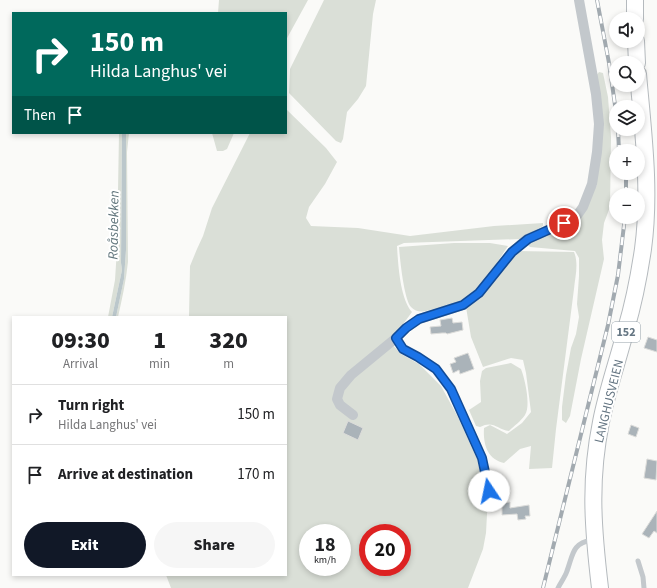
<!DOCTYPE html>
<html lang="en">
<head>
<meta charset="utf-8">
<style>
	body { margin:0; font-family:"Source Sans 3",sans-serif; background:#f6f6f6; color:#202124; height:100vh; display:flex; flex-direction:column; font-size:15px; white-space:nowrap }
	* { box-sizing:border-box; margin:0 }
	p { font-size:13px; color:#757577 }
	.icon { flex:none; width:22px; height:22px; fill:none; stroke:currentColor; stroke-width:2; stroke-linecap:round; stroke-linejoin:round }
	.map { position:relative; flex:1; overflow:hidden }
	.details { position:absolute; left:12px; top:316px; width:275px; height:260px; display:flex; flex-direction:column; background:#fff; border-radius:0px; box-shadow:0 2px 6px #0003 }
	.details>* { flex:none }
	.hud { position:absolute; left:12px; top:12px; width:275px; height:122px; border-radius:0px; box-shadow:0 2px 6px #0003; background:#00695c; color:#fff; overflow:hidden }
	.fabs { position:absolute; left:609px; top:12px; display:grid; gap:8px }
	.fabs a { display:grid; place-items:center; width:36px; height:36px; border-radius:50%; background:#fff; box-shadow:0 2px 6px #0003; font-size:20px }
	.speed { position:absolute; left:299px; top:524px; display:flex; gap:8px; font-size:20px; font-weight:700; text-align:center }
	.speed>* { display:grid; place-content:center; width:52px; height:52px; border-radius:50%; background:#fff; box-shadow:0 2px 6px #0003; line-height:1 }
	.speed small { font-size:10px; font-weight:400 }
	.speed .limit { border:6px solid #d22; background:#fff; color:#111 }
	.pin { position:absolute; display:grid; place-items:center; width:34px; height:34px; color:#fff; margin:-17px; border:2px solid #fff; border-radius:50%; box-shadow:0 1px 4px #0007 }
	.me { position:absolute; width:44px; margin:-22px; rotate:349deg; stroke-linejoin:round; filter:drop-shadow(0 0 3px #0008) }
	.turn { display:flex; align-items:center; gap:14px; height:84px; padding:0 12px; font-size:18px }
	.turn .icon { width:52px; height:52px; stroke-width:2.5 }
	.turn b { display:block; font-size:28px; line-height:34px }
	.then { display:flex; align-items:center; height:38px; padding:0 12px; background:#0003; gap:8px; font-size:15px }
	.eta { display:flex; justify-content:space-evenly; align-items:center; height:68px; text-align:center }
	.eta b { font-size:24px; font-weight:800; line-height:28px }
	.cta { display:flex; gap:8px; margin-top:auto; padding:8px 12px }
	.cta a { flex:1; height:46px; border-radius:24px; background:#111827; color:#fff; font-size:16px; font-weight:800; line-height:46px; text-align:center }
	.cta a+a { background:#f6f6f6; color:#202124 }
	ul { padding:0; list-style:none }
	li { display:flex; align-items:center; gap:12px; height:60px; padding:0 12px; border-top:1px solid #e0e0e0 }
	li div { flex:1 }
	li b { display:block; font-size:15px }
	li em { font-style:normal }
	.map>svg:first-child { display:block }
	.green { fill:#dadfd7; fill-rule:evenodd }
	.water { fill:#bbc7cb }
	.building { fill:#aab3b9; stroke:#dcdcda }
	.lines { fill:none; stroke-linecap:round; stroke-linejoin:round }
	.primary-casing { stroke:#b5babe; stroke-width:18 }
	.service { stroke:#c3c8cc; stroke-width:5 }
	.minor { stroke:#c3c8cc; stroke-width:10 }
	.primary { stroke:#fff; stroke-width:16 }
	.rail-casing { stroke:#a2aab0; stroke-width:4 }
	.rail { stroke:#fff; stroke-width:2.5; stroke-dasharray:8; stroke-linecap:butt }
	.route-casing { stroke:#114b97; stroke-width:10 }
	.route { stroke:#1a73e8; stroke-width:7 }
	.labels { text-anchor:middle; stroke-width:4; stroke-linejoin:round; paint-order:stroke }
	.shield { fill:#fff; stroke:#939fa8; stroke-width:1 }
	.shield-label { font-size:12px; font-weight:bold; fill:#657683 }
	.street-label { font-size:13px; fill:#657683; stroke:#fff }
	.water-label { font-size:14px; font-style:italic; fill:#60757c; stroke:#fff }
</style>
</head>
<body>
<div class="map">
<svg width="657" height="588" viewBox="0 0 657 588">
	<rect width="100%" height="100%" fill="#fafaf8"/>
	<path class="green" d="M219,0H308L286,40V13H218Z
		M324,0H376L373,14L366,86L358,99L347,112L343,139L341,143L336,141L289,93L290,69Z
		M599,72L603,73L608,97L611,137L610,207L604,223L602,240L604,259L581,359L570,416L566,423L562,420V407L566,375L571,348L576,334L579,317L577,304L579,276V258L575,251L530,247L526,243L574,223L597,185L596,76Z
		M286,109L326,148L337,162L325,184L309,207L306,218L311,226L358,228L410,236L494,226L543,223V226L520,239L404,243L397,246C398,263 400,299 412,312L398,331L388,340L401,354L419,364L441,386L458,417L477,459L485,493L487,514L486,533L483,549L468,588H171L166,575H286V317H189L190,266L197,249L203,236L212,208L250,133H286ZM308,533H342V567H308ZM368,533H402V567H368Z
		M119,133H122L121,263L122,270L112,317H108L115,280L117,249Z
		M126,133H129L127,152L128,262C126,281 122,299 118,317H116L124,279L126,250Z
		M212,133H234L227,149L223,151H217Z
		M454,243H490L508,246C496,263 481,294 461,301C453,305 443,307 434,309C427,311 417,314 411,307C404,299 400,260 399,247Z
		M516,251L574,252C579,264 575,277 574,289L556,429L552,468L529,469L531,446L520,449L504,463C487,459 483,444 484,428L490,425L507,434L522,423L531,412L526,373L523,360L511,358L483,367L471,337L466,307L480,299L493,280Z
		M511,363L521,369C525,379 531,406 525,415C521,421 514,426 509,431C497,429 493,420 480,427L476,426L469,410L481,402L480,381L482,371L486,368Z"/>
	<path class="water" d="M122,133H126V250L124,279L116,317H112L122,270L121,263Z"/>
	<path class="building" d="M452,318L453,323L462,322L463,330L447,334L446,333H442L431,334L430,327L441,326L440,320Z
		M648,337L657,340V352L644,348Z
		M468,353L474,369L460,374L459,370L453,373L450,364L456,362L454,358Z
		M348,421L363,428L358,440L343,433Z
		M631,425L639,428L636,437L628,434Z
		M647,459L657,461L656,480L644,478Z
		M510,502V508L529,505L530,516H525L526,519L518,520L517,514L502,515V503Z
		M657,511V533L654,531L649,538L642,534Z"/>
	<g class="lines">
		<g class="primary-casing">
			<path id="primary" d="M635,19V0
				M636,41L637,63
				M600,588C593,529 589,481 601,422C607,391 618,360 626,329C634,302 639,276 643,249C651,190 643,132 638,74"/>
		</g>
		<path class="service" d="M396,338L403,349L418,357L435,369L451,389L483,458L491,500
			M638,561L643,577L644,588
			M558,588C561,582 565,577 567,571C573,555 572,543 592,540"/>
		<path class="minor" d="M353,415L340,405L337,399L340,388L351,375L396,338L406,328L419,319L463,305L479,293L512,252L527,239L564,223L576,217L583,207L592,184L597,152L599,124L596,94L579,0"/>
		<use href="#primary" class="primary"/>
		<g class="rail-casing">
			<path id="rail" d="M597,0L609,63L616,112
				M618,129L619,151
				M626,195V173
				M543,588L608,325L618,275L625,217"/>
		</g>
		<use href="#rail" class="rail"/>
	</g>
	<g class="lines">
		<g class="route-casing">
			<path id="route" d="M489,491L482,458L451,389L436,369L418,357L403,349L396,338L406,328L419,319L463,305L479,293L512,252L528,239L564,223"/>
		</g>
		<use href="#route" class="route"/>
	</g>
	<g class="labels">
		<rect class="shield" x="612" y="322" width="28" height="20" rx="3"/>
		<g class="shield-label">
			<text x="626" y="336">152</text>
		</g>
		<g class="street-label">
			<text transform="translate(608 401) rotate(-76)" y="5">LANGHUSVEIEN</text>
		</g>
		<g class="water-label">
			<text transform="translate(113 225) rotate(-89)" y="5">Roåsbekken</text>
		</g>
	</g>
</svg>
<div class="fabs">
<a><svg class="icon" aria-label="sound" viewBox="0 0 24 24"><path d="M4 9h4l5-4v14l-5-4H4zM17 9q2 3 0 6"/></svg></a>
<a><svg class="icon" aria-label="search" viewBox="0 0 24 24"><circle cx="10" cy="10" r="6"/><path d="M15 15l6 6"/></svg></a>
<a><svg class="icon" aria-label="layers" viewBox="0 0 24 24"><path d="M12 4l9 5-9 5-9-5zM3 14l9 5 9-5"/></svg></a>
<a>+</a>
<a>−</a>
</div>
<div class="speed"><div>18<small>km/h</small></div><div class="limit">20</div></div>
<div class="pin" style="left:564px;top:223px;background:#d93025"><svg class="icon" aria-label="arrive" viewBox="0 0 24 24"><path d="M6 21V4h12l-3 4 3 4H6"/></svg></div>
<svg class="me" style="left:489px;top:491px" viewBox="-20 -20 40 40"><circle r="19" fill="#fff"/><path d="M0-13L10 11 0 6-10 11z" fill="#1a73e8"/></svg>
<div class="hud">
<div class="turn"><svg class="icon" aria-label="right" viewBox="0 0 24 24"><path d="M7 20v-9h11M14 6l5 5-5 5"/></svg><div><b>150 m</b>Hilda Langhus' vei</div></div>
<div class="then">Then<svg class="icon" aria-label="arrive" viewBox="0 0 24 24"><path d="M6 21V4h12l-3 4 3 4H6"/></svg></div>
</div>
<section class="details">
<div class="eta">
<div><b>09:30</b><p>Arrival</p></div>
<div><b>1</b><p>min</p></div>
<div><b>320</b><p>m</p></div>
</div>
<ul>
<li><svg class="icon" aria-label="right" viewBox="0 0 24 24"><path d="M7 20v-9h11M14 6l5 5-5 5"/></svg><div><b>Turn right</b><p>Hilda Langhus' vei</p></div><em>150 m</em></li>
<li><svg class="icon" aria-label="arrive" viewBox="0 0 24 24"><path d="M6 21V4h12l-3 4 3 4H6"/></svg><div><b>Arrive at destination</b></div><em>170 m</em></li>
</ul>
<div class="cta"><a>Exit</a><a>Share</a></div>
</section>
</div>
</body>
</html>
